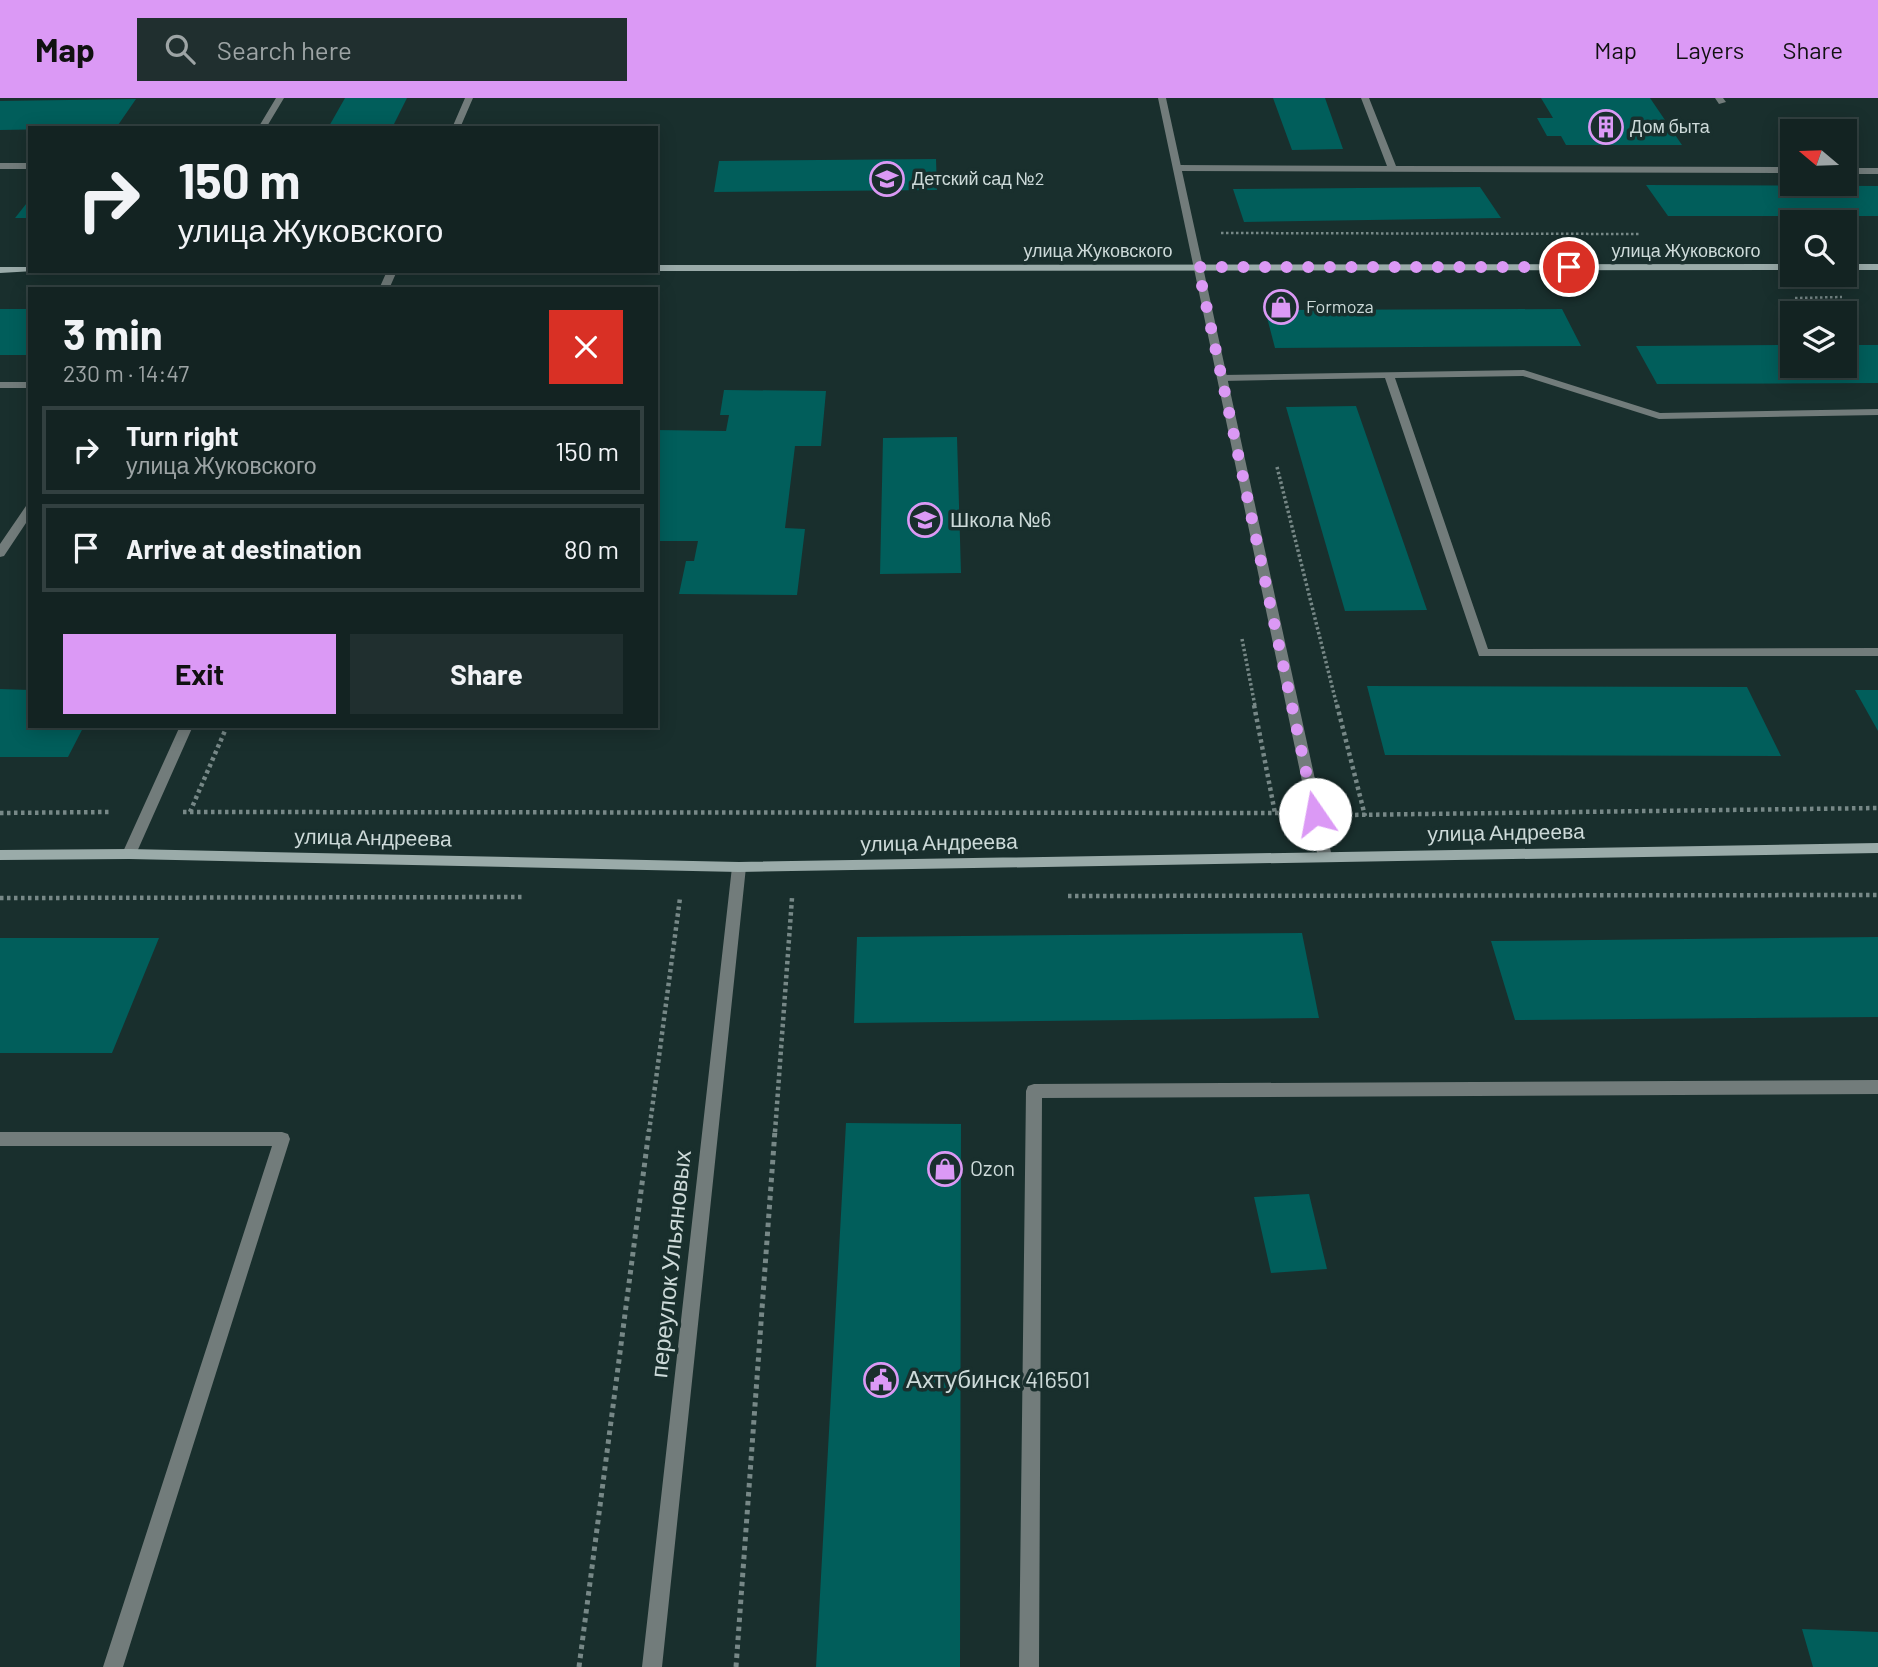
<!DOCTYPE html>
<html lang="en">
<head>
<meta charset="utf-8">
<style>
	body { margin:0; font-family:Barlow,sans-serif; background:#202f2f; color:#f1f3f6; height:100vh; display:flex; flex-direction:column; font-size:26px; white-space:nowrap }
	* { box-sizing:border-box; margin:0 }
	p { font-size:23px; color:#9da4a5 }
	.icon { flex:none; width:38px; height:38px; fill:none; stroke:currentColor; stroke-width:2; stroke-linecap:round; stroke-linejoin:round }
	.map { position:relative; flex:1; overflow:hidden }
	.side { position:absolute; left:28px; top:189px; width:630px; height:441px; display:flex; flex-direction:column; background:#132322; border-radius:0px; box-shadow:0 4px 18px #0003,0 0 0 2px #324040 }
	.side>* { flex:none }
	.guide { position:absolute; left:28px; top:28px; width:630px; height:147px; border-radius:0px; box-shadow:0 4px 18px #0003,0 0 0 2px #324040; background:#132322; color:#f1f3f6; overflow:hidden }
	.needle { width:46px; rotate:289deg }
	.buttons { position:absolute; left:1780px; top:21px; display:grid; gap:14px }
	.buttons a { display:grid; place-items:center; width:77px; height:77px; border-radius:0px; background:#132322; box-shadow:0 4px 18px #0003,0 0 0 2px #324040; font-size:35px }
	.pin { position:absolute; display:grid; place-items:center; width:60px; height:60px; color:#fff; margin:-30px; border:4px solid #fff; border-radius:50%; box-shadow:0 2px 7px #0007 }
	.me { position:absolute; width:77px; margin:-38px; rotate:348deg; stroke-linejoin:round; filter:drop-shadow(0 0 5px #0008) }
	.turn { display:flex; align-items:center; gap:24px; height:147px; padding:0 35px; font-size:32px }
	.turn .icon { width:91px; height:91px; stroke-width:2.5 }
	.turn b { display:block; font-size:49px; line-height:60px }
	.round { display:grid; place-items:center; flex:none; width:74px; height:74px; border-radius:0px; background:#202f2f }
	.head { display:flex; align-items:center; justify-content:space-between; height:119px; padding:0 35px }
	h1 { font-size:42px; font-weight:700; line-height:52px }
	.action { display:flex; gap:14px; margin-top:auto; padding:14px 35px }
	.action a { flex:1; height:80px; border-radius:0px; background:#db99f5; color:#111; font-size:28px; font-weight:700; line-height:80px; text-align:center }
	.action a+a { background:#202f2f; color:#f1f3f6 }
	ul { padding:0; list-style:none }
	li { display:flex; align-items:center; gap:21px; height:88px; margin:0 14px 10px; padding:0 21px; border:4px solid #324040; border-radius:0px }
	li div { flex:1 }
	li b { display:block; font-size:26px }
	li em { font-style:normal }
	header { display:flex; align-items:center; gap:42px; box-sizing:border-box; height:98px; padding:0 35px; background:#db99f5; color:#111 }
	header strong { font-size:33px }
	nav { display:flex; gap:38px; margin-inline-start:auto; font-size:24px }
	.search { width:490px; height:63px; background:#202f2f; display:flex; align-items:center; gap:18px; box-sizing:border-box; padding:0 24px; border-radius:0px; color:#9da4a5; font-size:26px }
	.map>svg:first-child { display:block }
	.building { fill:#015e5b }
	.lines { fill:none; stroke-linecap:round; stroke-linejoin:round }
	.path-far3 { stroke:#778887; stroke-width:2.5; stroke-dasharray:2.5 2.5; stroke-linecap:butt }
	.path-far2 { stroke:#778887; stroke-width:3.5; stroke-dasharray:2.5 2.5; stroke-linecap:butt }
	.path-far1 { stroke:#778887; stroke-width:4.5; stroke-dasharray:3.5 3.5; stroke-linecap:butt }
	.path { stroke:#778887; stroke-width:5; stroke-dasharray:4.5 4.5; stroke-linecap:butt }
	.lane { fill:#727c7b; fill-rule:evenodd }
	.street { fill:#727c7b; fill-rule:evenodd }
	.secondary { fill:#9aaba9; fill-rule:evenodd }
	.route { stroke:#db99f5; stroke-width:12; stroke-dasharray:0 21.6 }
	.labels { text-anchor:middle; stroke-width:7; stroke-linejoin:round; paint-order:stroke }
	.far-poi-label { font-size:18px; fill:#cddad9; stroke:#192f2d; text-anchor:start }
	.far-street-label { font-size:18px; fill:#cddad9; stroke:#192f2d }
	.poi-label { font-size:21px; fill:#cddad9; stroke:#192f2d; text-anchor:start }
	.street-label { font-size:21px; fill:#cddad9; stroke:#192f2d }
	.near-street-label { font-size:24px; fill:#cddad9; stroke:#192f2d }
	.near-poi-label { font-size:24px; fill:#cddad9; stroke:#192f2d; text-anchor:start }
</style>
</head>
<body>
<header>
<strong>Map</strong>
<div class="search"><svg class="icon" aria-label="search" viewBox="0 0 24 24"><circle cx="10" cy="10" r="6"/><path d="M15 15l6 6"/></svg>Search here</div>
<nav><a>Map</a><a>Layers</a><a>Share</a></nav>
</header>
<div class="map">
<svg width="1878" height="1569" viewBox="0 0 1878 1569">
	<rect width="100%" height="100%" fill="#192f2d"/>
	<path class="building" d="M345,0H407L392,30H328Z
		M1273,0H1325L1343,51L1292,52Z
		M1541,0H1650L1682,47H1566L1561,38H1547L1537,20H1553Z
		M136,1L116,30L0,32V3Z
		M936,61L937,92L714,94L719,63Z
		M1646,87L1878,88V118H1668Z
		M1480,89L1501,120L1244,124L1233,91Z
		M30,101V120H15Z
		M0,211H30V257H0Z
		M1562,211L1581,248L1275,250L1265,212Z
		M1792,247V268H1844V247H1878V285L1657,286L1636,248Z
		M724,292L826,293L821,348H795L785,430L805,431L797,497L679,496L686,463H694L698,443H656V332L726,333L729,317H720Z
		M1356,308L1427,512L1345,513L1286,309Z
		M957,339L961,475L880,476L883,340Z
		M1367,588L1747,589L1781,658L1385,657Z
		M0,591L30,592V628H84L68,659H0Z
		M1855,592H1878V633Z
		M1302,835L1319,920L854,925L857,839Z
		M1878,839V919L1515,922L1491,843Z
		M0,840H159L112,955H0Z
		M846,1025L961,1026L960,1569H816Z
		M1309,1096L1327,1171L1271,1175L1254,1099Z
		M1802,1531L1878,1534V1569H1813Z"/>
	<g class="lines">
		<path class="path-far3" d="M1221,135L1639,136
			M1795,200L1842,199"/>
		<path class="path-far2" d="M1277,369L1337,608
			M1242,541L1255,608"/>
		<path class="path-far1" d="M1254,607L1275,715
			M1337,607L1365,718
			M183,714L1284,715
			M190,714L227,628
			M0,715L111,714
			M1348,717L1878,710
			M1068,798L1878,797
			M0,800L524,799
			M649,1034L680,800
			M775,1034L792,800"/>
		<path class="path" d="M579,1569L649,1032
			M736,1569L775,1032"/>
		<path class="lane" d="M276,0H284L266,30H258Z
			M1361,0H1369L1396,68L1792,69V75L1177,73L1173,70L1177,67L1387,68Z
			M1715,0H1723L1726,4L1719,6Z
			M0,65H30V71H0Z
			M1844,70H1878V76H1844Z
			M1524,272L1660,315L1878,311V317L1659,321L1523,278L1395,280L1488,551L1878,550V558H1479L1385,280L1222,283L1217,280L1222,277Z
			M0,284H30V290H0Z
			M30,407V419L4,458L0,459V446L26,408Z
			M1878,982V996L1042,1000L1039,1569H1019L1026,993L1028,988L1034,986Z
			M0,1034H282L288,1036L290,1041L123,1569H103L272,1048H0Z"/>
		<path class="street" d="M465,0H473L460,30H452Z
			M1158,0H1166L1332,759L1325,764L1318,759Z
			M387,173H397L389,191H379Z
			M180,628H193L136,756L129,761L124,760L122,756Z
			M739,764L744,765L746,769L662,1569H642L732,769L734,765Z"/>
		<path class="secondary" d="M1792,166V172L656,173V167Z
			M1844,166H1878V172H1844Z
			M0,169H30V173H34L0,175Z
			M1878,745V755L739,774L129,761L0,762V752L129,751L739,764Z"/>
	</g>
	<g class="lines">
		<path class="route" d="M1315,716L1198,169H1569"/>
	</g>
	<defs>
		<g id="building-ring" transform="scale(1.75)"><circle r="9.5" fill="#192f2d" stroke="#db99f5" stroke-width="1.5"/><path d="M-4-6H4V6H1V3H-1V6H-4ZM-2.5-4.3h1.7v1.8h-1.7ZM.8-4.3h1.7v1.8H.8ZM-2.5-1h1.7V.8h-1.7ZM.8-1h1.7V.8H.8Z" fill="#db99f5"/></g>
		<g id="school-ring" transform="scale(1.75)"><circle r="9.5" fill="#192f2d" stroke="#db99f5" stroke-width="1.5"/><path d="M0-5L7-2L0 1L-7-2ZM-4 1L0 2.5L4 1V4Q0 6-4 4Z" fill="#db99f5"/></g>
		<g id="shop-ring" transform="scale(1.75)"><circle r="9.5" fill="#192f2d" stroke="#db99f5" stroke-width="1.5"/><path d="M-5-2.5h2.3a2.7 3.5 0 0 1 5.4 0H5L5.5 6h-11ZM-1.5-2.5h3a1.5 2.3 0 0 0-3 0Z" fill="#db99f5"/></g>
		<g id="civic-ring" transform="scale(1.75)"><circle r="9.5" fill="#192f2d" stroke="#db99f5" stroke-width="1.5"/><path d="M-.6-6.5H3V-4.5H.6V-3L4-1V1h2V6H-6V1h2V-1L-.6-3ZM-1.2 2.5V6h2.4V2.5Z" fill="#db99f5"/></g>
	</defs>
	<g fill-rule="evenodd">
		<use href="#building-ring" x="1606" y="29"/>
		<use href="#school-ring" x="887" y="81"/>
		<use href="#shop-ring" x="1281" y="209"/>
		<use href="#school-ring" x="925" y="422"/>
		<use href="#shop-ring" x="945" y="1071"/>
		<use href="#civic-ring" x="881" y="1282"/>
	</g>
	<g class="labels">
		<g class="far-poi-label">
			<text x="1630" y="35">Дом быта</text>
			<text x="912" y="87">Детский сад №2</text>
			<text x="1306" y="215">Formoza</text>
		</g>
		<g class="far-street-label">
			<text x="1098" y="159">улица Жуковского</text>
			<text x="1686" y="159">улица Жуковского</text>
		</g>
		<g class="poi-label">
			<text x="950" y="429">Школа №6</text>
			<text x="970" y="1078">Ozon</text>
		</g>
		<g class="street-label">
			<text transform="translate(1506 735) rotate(-1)" y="7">улица Андреева</text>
			<text transform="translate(373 740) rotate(1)" y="7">улица Андреева</text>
			<text transform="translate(939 745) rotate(-1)" y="7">улица Андреева</text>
		</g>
		<g class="near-street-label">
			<text transform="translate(671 1166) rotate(-84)" y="8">переулок Ульяновых</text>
		</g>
		<g class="near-poi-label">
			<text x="906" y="1290">Ахтубинск 416501</text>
		</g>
	</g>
</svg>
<div class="buttons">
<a><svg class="needle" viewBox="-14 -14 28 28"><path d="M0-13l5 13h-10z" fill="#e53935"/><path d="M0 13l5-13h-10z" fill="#9da4a5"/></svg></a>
<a><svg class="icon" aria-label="search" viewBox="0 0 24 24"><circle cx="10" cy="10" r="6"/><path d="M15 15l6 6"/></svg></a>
<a><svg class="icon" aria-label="layers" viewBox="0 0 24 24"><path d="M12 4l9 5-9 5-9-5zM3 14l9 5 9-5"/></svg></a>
</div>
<div class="pin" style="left:1569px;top:169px;background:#d93025"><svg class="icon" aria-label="arrive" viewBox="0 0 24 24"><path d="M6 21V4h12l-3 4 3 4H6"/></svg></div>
<svg class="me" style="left:1315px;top:716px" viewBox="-20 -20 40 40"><circle r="19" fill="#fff"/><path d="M0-13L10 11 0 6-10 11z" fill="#db99f5"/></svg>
<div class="guide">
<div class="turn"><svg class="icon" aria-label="right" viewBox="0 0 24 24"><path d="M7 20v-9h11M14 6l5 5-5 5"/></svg><div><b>150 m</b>улица Жуковского</div></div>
</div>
<section class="side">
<div class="head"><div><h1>3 min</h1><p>230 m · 14:47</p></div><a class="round" style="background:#d93025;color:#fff"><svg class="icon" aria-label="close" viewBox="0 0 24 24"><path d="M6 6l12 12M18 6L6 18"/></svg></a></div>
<ul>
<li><svg class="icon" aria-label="right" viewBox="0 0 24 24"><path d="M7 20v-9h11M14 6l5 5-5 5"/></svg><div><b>Turn right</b><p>улица Жуковского</p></div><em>150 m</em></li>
<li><svg class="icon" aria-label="arrive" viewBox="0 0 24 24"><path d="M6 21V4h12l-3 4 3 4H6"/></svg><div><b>Arrive at destination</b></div><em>80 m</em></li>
</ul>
<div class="action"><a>Exit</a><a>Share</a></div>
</section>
</div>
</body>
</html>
